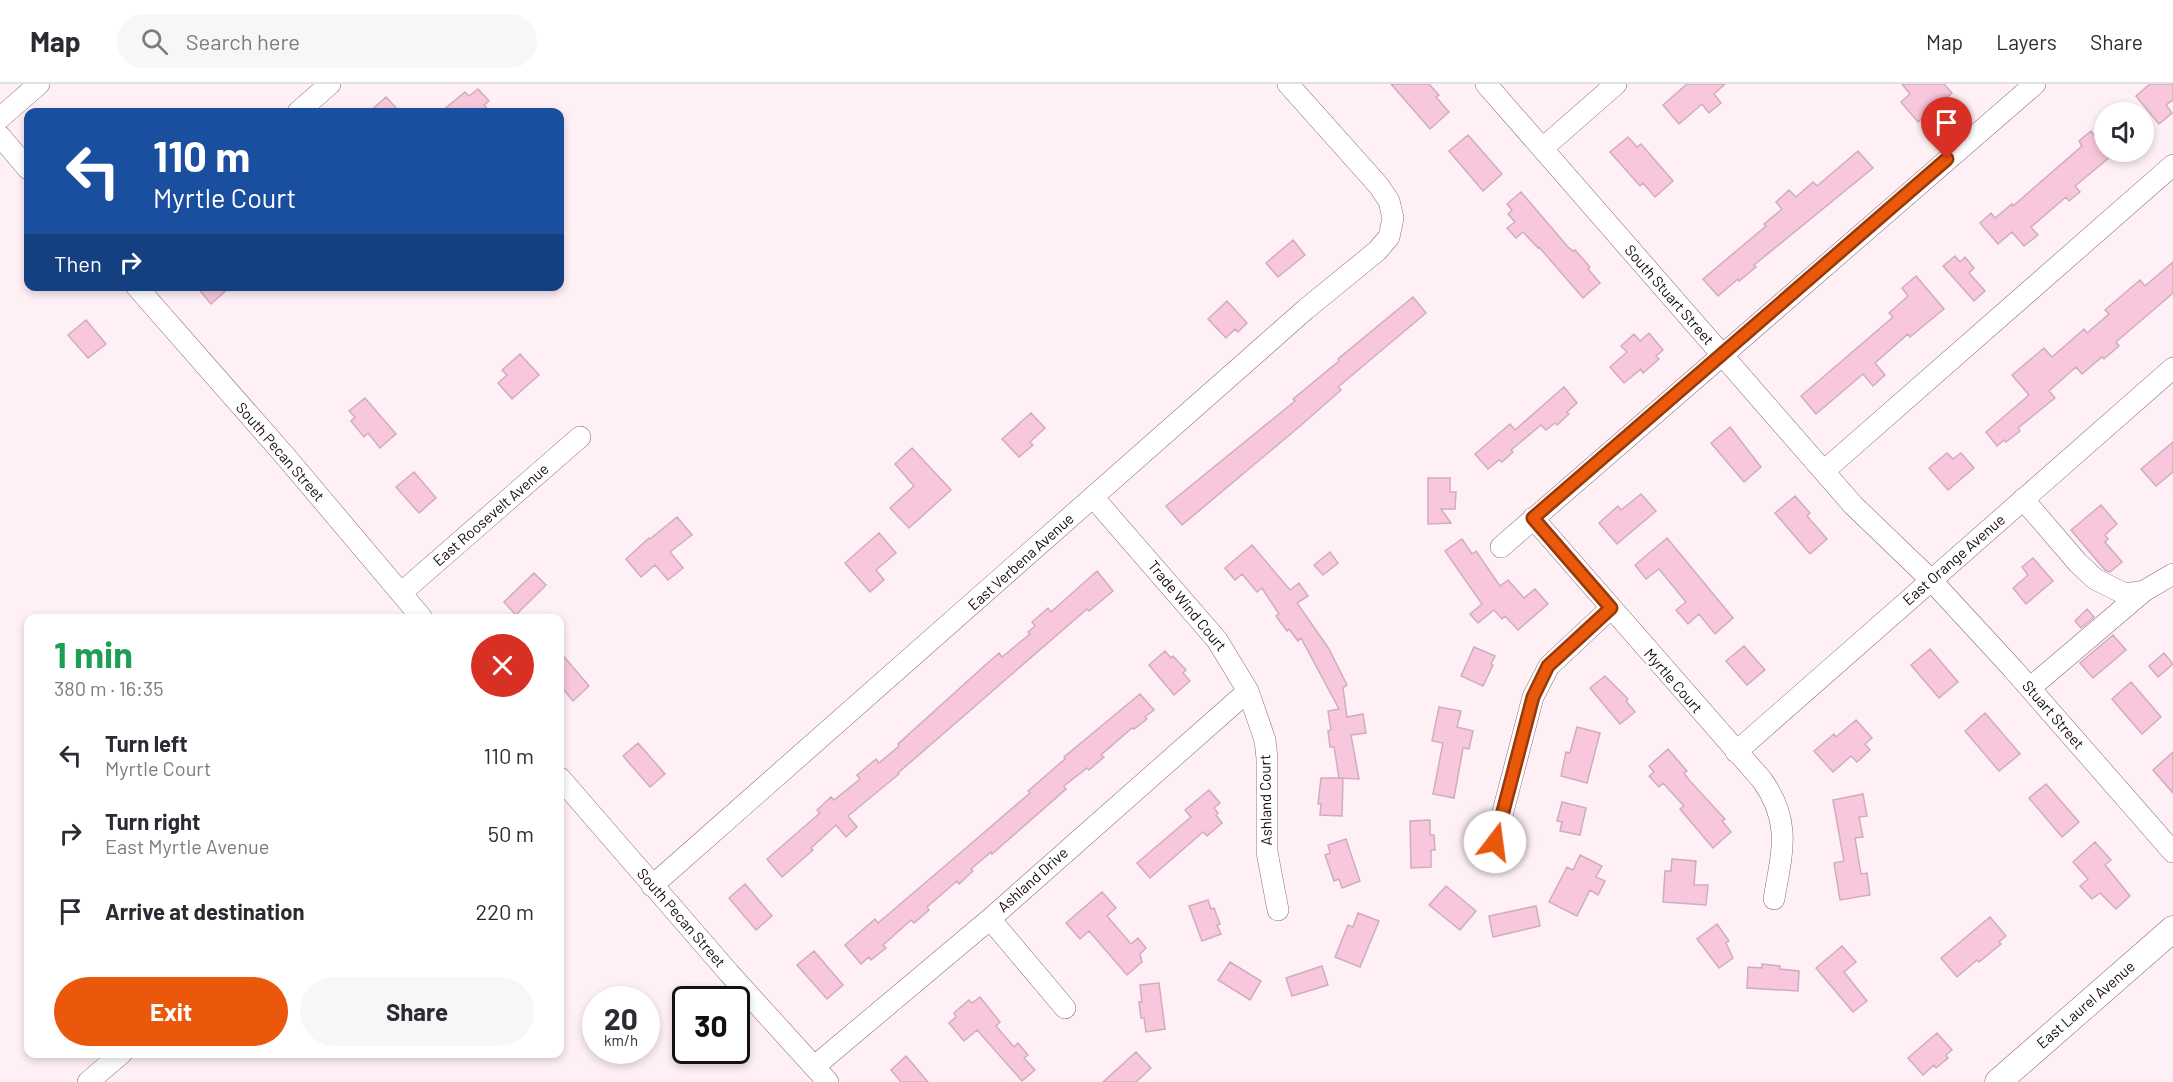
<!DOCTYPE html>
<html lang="en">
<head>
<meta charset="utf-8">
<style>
	body { margin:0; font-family:Barlow,sans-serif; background:#f7f7f7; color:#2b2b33; height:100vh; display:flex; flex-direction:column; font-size:22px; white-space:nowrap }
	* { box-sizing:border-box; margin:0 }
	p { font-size:20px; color:#7c7c81 }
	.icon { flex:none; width:33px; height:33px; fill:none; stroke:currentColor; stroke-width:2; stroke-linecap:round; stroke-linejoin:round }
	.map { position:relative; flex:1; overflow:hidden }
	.panel { position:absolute; left:24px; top:530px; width:540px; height:444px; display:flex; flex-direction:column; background:#fff; border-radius:12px; box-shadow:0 3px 9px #0003 }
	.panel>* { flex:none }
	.top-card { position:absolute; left:24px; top:24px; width:540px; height:183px; border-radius:12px; box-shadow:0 3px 9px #0003; background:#1a4fa0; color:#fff; overflow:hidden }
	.tools { position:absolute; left:2094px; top:18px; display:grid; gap:12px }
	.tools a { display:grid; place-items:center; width:60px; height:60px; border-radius:50%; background:#fff; box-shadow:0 3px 9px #0003; font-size:30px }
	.speed { position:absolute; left:582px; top:902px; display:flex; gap:12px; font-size:30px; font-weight:700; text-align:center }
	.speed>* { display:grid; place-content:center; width:78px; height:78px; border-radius:50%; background:#fff; box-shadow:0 3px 9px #0003; line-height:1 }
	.speed small { font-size:15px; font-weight:400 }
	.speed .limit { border:3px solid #111; border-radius:9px; background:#fff; color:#111 }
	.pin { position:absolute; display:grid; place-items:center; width:51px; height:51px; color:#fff; margin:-62px -26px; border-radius:50% 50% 50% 0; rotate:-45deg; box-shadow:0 0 6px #0007 }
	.pin .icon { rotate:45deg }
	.me { position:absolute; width:66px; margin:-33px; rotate:15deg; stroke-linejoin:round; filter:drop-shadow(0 0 4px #0008) }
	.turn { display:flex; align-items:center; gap:21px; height:126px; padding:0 30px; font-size:27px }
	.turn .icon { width:78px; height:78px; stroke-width:2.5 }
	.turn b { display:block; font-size:42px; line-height:51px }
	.then { display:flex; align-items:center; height:57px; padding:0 30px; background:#0003; gap:12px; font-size:22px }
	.round { display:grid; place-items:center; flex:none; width:63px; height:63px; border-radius:32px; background:#f7f7f7 }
	.summary { display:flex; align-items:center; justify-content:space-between; height:102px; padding:0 30px }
	h1 { font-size:36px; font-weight:700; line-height:45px; color:#1e9e55 }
	.cta { display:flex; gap:12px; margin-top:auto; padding:12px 30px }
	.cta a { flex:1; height:69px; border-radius:36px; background:#ea580c; color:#fff; font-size:24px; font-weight:700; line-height:69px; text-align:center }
	.cta a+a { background:#f7f7f7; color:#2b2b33 }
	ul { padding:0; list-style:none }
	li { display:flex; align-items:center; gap:18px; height:78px; padding:0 30px }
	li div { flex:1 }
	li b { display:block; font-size:22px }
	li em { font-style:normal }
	header { display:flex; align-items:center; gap:36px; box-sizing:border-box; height:84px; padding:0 30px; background:#fff; border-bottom:2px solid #e1e1e2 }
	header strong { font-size:28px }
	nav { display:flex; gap:33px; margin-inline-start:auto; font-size:21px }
	.search { width:420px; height:54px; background:#f7f7f7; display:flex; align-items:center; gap:15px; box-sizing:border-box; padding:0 21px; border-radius:33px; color:#7c7c81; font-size:22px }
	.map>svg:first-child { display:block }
	.building { fill:#f9c7dd; stroke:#cfadbc; stroke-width:1.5 }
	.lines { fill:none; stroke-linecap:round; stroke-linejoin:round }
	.minor-casing { stroke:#8a6a78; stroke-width:22 }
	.major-casing { stroke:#8a6a78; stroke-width:27 }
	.minor { stroke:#fff; stroke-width:21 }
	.major { stroke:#fff; stroke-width:26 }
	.route-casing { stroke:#983908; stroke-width:15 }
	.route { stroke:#ea580c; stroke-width:10 }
	.labels { text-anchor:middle; stroke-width:4.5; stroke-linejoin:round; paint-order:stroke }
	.street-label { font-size:15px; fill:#150a0f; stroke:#fff }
</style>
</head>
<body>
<header>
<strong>Map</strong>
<div class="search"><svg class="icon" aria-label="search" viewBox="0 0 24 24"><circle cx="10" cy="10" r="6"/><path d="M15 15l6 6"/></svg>Search here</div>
<nav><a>Map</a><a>Layers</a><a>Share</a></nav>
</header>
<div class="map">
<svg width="2173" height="998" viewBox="0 0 2173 998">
	<rect width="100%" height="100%" fill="#fff0f6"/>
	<path class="building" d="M1391,0H1429L1439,11L1436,13L1449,28L1430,45Z
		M1687,0H1725L1714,10L1721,19L1709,29L1702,20L1679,40L1663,21Z
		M1902,0H1944L1952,9L1918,38L1901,18L1910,10Z
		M2150,0H2173V16L2166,21L2172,29L2159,40L2136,12Z
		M478,5L489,17L484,21L490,28H441L465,8L469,12Z
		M386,13L400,28H369Z
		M2104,43V68H2116L2075,102L2080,108L2069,117L2066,113L2031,143L2038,151L2024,162L2012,148L1998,160L1980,139L1991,129L1995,134L2012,120L2013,122L2082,62L2079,57L2091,47L2094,51Z
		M1468,51L1502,90L1483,107L1449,67Z
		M1628,53L1637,63L1641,60L1673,97L1655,113L1643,99L1640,102L1610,68Z
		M1858,67L1873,84L1754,181L1756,183L1739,197L1738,195L1718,212L1703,195L1766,142L1764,140L1782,125L1776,118L1789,106L1796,113L1813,98L1817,102Z
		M1521,108L1568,163L1573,167L1575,166L1590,183L1588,185L1600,199L1583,214L1539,163L1538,164L1523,148L1516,154L1507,144L1515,138L1508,130L1512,126L1507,120Z
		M1293,156L1305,171L1278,193L1266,179Z
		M1955,172L1960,178L1965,173L1974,184L1969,189L1985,207L1974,217L1943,182Z
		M2173,178V209L2116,258L2119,262L2104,275L2102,273L2082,290L2076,283L2049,307L2055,314L2018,344L2020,347L2006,358L2004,356L1997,362L1986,348L2029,311L2012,291L2044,264L2052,273L2084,245L2087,249L2109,230L2105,226L2140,196L2145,202Z
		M1916,192L1944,225L1910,253L1908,250L1875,279L1885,291L1873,302L1863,290L1816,330L1801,312L1893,233L1889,229L1908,212L1902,204Z
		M196,202H231L211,220Z
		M1413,213L1426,229L1338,303L1341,306L1299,343L1182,441L1166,422L1295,317L1293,315L1339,277L1338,275Z
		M1227,217L1247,239L1238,248L1235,245L1226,254L1208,235Z
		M86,236L106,260L88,274L68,251Z
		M1649,249L1663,266L1656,272L1659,275L1643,289L1641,285L1624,299L1610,283L1627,268L1621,262L1634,250L1640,257Z
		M520,270L539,291L512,315L498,299L507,291L502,286Z
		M1564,303L1577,319L1567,328L1569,330L1557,341L1555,339L1546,346L1541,341L1511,366L1513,368L1502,378L1499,376L1488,385L1475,370L1510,340L1515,346Z
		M365,314L396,350L380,364L368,349L364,353L351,337L355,333L349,327Z
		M1031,329L1045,344L1030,358L1033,361L1019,373L1002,355Z
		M1730,343L1761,383L1744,398L1711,359Z
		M2173,358V388L2156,402L2141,385Z
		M912,364L951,406L909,444L890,424L914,402L895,380Z
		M1947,369L1953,375L1961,369L1974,384L1948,406L1929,384Z
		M414,388L436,414L419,429L396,403Z
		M1428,394H1450V408H1456L1455,425H1441L1451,439L1428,440Z
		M1641,410L1656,427L1617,460L1599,439L1618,422L1621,426Z
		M1795,412L1810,429L1807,432L1827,455L1810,470L1775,429Z
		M2101,421L2117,440L2105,451L2108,455L2105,458L2122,478L2110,488L2105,486L2071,446Z
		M677,433L692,451L670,468L683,484L668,496L655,481L641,493L626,475L649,454L650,455Z
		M879,449L896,469L876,486L884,496L870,508L845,479Z
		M1667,454L1733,534L1715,550L1699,530L1688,540L1676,526L1686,518L1659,485L1646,495L1635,481Z
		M1462,455L1472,470L1476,467L1500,502L1508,496L1524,514L1535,505L1548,520L1518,546L1505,532L1502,535L1494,526L1478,539L1470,530L1482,520L1445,467Z
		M1252,461L1290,506L1299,499L1308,512L1297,519L1329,565L1347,601L1343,604L1347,633L1363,630L1366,649L1351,651L1359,695L1339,694L1334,663H1330L1328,647L1331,646L1328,627L1339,625L1301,554L1298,557L1289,545L1287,547L1276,532L1279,530L1262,504L1257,508L1242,490L1235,496L1225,484Z
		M1330,468L1338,479L1323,491L1314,481Z
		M2033,474L2053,497L2026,520L2013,504L2028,491L2022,483Z
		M1097,487L1113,507L1089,527L1087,525L898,689L899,690L848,732L857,743L846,753L836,741L811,764L813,766L782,793L767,775L820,729L817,726L831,713L834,716L860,695L857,691L876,675L879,679L899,662L898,660L982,584L999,569L1002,573L1030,550L1028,548L1035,542L1032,538L1048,524L1051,528Z
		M534,489L546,501L516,531L504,518Z
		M2087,525L2094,533L2081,544L2075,537Z
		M2113,551L2126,566L2093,594L2080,579Z
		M1744,562L1765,586L1747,601L1726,577Z
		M1474,563L1495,572L1491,580L1493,581L1483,602L1461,592Z
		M1930,565L1958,598L1939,614L1911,581Z
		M1165,567L1171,574L1173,572L1186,586L1183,589L1190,597L1174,611L1149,581Z
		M560,568L589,602L573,617L560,601Z
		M2164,569L2173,580L2158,593L2149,582Z
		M1605,592L1628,615L1626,617L1635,628L1620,640L1590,604Z
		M2131,598L2161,633L2142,650L2112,615Z
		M1140,610L1154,626L1145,633L1147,635L1134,645L1132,644L1101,671L1104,673L1089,686L1087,684L1064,702L1066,705L992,770L991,768L971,785L973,787L959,800L957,797L927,823L929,826L914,839L911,836L891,854L883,861L886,864L871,876L869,873L861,880L845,861L875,835L878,839L966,764L1030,709L1028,707L1065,675L1064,673Z
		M1439,623L1461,627L1457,643L1473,647L1469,665L1463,664L1454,714L1433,710L1443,659L1432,657Z
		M1985,629L2020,670L1999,687L1965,647Z
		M1856,636L1872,654L1865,660L1870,666L1857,678L1851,672L1833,688L1814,667L1834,650L1836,653Z
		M1577,643L1600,649L1587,699L1561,692L1566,668L1570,669Z
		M638,659L665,690L650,703L623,672Z
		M1668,665L1687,687L1684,689L1689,696L1725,735L1722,737L1731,748L1713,764L1680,725L1684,722L1663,699L1659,703L1649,692L1654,688L1649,682Z
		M2173,668V709L2153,686Z
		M1321,694H1343L1342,732L1320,731L1321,720H1318Z
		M2046,700L2079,738L2062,753L2029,714Z
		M1209,706L1220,719L1214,724L1218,729L1216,731L1222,739L1207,752L1203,748L1150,794L1137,779L1191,733L1185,726Z
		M1863,710L1867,732L1859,733L1863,753L1855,754L1861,790L1867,789L1870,811L1840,816L1834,779L1844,777L1833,716Z
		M1562,718L1586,724L1580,751L1560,747L1562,738L1557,737Z
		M1430,736V751H1434L1435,766H1431V783L1411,784L1410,737Z
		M1346,755L1360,797L1342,804L1339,795L1334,797L1325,771L1330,769L1328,761Z
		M2095,758L2111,776L2105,781L2130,812L2116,825L2100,809L2092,815L2080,802L2088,795L2073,778Z
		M1580,771L1602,782L1596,793L1605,797L1598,811L1590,806L1577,832L1549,818L1567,783L1573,786Z
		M1672,775L1696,777L1694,801H1708L1706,821L1663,818L1665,787H1671Z
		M745,800L772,832L756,846L729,814Z
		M1446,802L1476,827L1460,846L1429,821Z
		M1102,808L1116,824L1107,832L1131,860L1138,854L1146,864L1140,870L1142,878L1127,891L1089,847L1080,855L1066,839Z
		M1208,816L1211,825L1214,824L1220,840L1217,841L1221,850L1202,857L1189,822Z
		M1536,822L1540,842L1493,853L1489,832Z
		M1358,829L1379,837L1360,883L1335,873L1348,841L1353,843Z
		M1990,833L2006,852L1999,858L2001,860L1979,878L1977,876L1957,893L1941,874Z
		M1717,840L1729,857L1726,859L1733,874L1719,884L1697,855Z
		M1842,862L1856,878L1844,888L1867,917L1853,928L1816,884Z
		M814,867L843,901L827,915L797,881Z
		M1230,878L1261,897L1250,916L1218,896Z
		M1762,880L1780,882V885L1799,887L1798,907L1747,904L1748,883L1762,884Z
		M1322,882L1328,901L1292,912L1286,894Z
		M1159,899L1165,945L1146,948L1144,934H1141L1139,918H1142L1140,901Z
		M980,913L1000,938L996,942L1014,963L1018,959L1028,971L1024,974L1035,986L1022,997L977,946L964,957L949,939L956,933L954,929L969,916L972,919Z
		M1937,949L1952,966L1946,971L1948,974L1936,984L1934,981L1923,991L1908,974Z
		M1136,968L1151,984L1136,998H1103Z
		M906,972L928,998H901L891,986Z"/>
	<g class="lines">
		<g class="minor-casing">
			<path id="minor" d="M1486,0L1853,421L1931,496L2013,585L2173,768
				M298,28L330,0
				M0,34L39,0
				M0,52L28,85
				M1543,64L1616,0
				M136,202L286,373L422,534
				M1824,387L2173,81
				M1093,413L1217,556L1248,607L1265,656L1267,674V768L1278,826
				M2023,415L2078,479L2095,495L2125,510L2144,507
				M1533,434L1762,696C1792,738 1782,768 1774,815
				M1501,463L2035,0
				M401,509L580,353
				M2030,604L2144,507L2173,490
				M1736,668L2173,284
				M560,694L729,889L828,998
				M1495,758L1533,613L1549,582L1611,524
				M652,802L1306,225L1377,167L1389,153L1393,134L1389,117L1379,102L1288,0
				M990,835L1065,924
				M815,982L990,835L1248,607
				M88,998L122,969"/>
		</g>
		<g class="major-casing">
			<path id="major" d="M1998,998L2173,845"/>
		</g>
		<use href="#minor" class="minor"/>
		<use href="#major" class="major"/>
	</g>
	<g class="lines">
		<g class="route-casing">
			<path id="route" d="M1495,758L1533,613L1548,582L1611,524L1533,434L1947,75"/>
		</g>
		<use href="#route" class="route"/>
	</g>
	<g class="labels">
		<g class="street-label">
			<text transform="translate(1669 211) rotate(49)" y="5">South Stuart Street</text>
			<text transform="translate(280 368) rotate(49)" y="5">South Pecan Street</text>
			<text transform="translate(491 431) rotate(-41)" y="5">East Roosevelt Avenue</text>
			<text transform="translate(1954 476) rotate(-41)" y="5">East Orange Avenue</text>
			<text transform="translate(1021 478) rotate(-42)" y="5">East Verbena Avenue</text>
			<text transform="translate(1187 522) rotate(50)" y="5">Trade Wind Court</text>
			<text transform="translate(1673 597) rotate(49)" y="5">Myrtle Court</text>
			<text transform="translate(2053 631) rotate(49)" y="5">Stuart Street</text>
			<text transform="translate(1266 716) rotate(-91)" y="5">Ashland Court</text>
			<text transform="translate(1033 796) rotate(-42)" y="5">Ashland Drive</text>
			<text transform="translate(681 834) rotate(49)" y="5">South Pecan Street</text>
			<text transform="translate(2086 921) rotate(-41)" y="5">East Laurel Avenue</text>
		</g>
	</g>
</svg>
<div class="tools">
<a><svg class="icon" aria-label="sound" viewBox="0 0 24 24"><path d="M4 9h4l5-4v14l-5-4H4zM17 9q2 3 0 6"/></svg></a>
</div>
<div class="speed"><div>20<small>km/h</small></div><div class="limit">30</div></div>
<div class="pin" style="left:1947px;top:75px;background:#d93025"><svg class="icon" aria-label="arrive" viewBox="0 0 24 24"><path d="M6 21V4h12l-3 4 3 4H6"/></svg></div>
<svg class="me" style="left:1495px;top:758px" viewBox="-20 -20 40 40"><circle r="19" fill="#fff"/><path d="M0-13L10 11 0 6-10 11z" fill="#ea580c"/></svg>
<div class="top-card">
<div class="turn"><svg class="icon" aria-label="left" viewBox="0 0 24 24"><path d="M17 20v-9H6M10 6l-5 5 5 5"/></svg><div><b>110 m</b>Myrtle Court</div></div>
<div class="then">Then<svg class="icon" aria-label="right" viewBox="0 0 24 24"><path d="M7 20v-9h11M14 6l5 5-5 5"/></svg></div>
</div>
<section class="panel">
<div class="summary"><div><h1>1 min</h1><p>380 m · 16:35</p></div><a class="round" style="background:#d93025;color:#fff"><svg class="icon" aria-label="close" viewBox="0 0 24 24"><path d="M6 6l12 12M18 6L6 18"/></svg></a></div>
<ul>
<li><svg class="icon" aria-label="left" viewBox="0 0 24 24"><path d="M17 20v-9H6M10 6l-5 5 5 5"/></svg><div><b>Turn left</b><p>Myrtle Court</p></div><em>110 m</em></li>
<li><svg class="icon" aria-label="right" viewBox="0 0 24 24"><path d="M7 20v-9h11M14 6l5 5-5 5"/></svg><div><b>Turn right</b><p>East Myrtle Avenue</p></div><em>50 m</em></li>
<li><svg class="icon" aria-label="arrive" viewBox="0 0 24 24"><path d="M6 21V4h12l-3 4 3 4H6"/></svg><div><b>Arrive at destination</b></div><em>220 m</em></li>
</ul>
<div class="cta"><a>Exit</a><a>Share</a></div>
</section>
</div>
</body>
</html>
